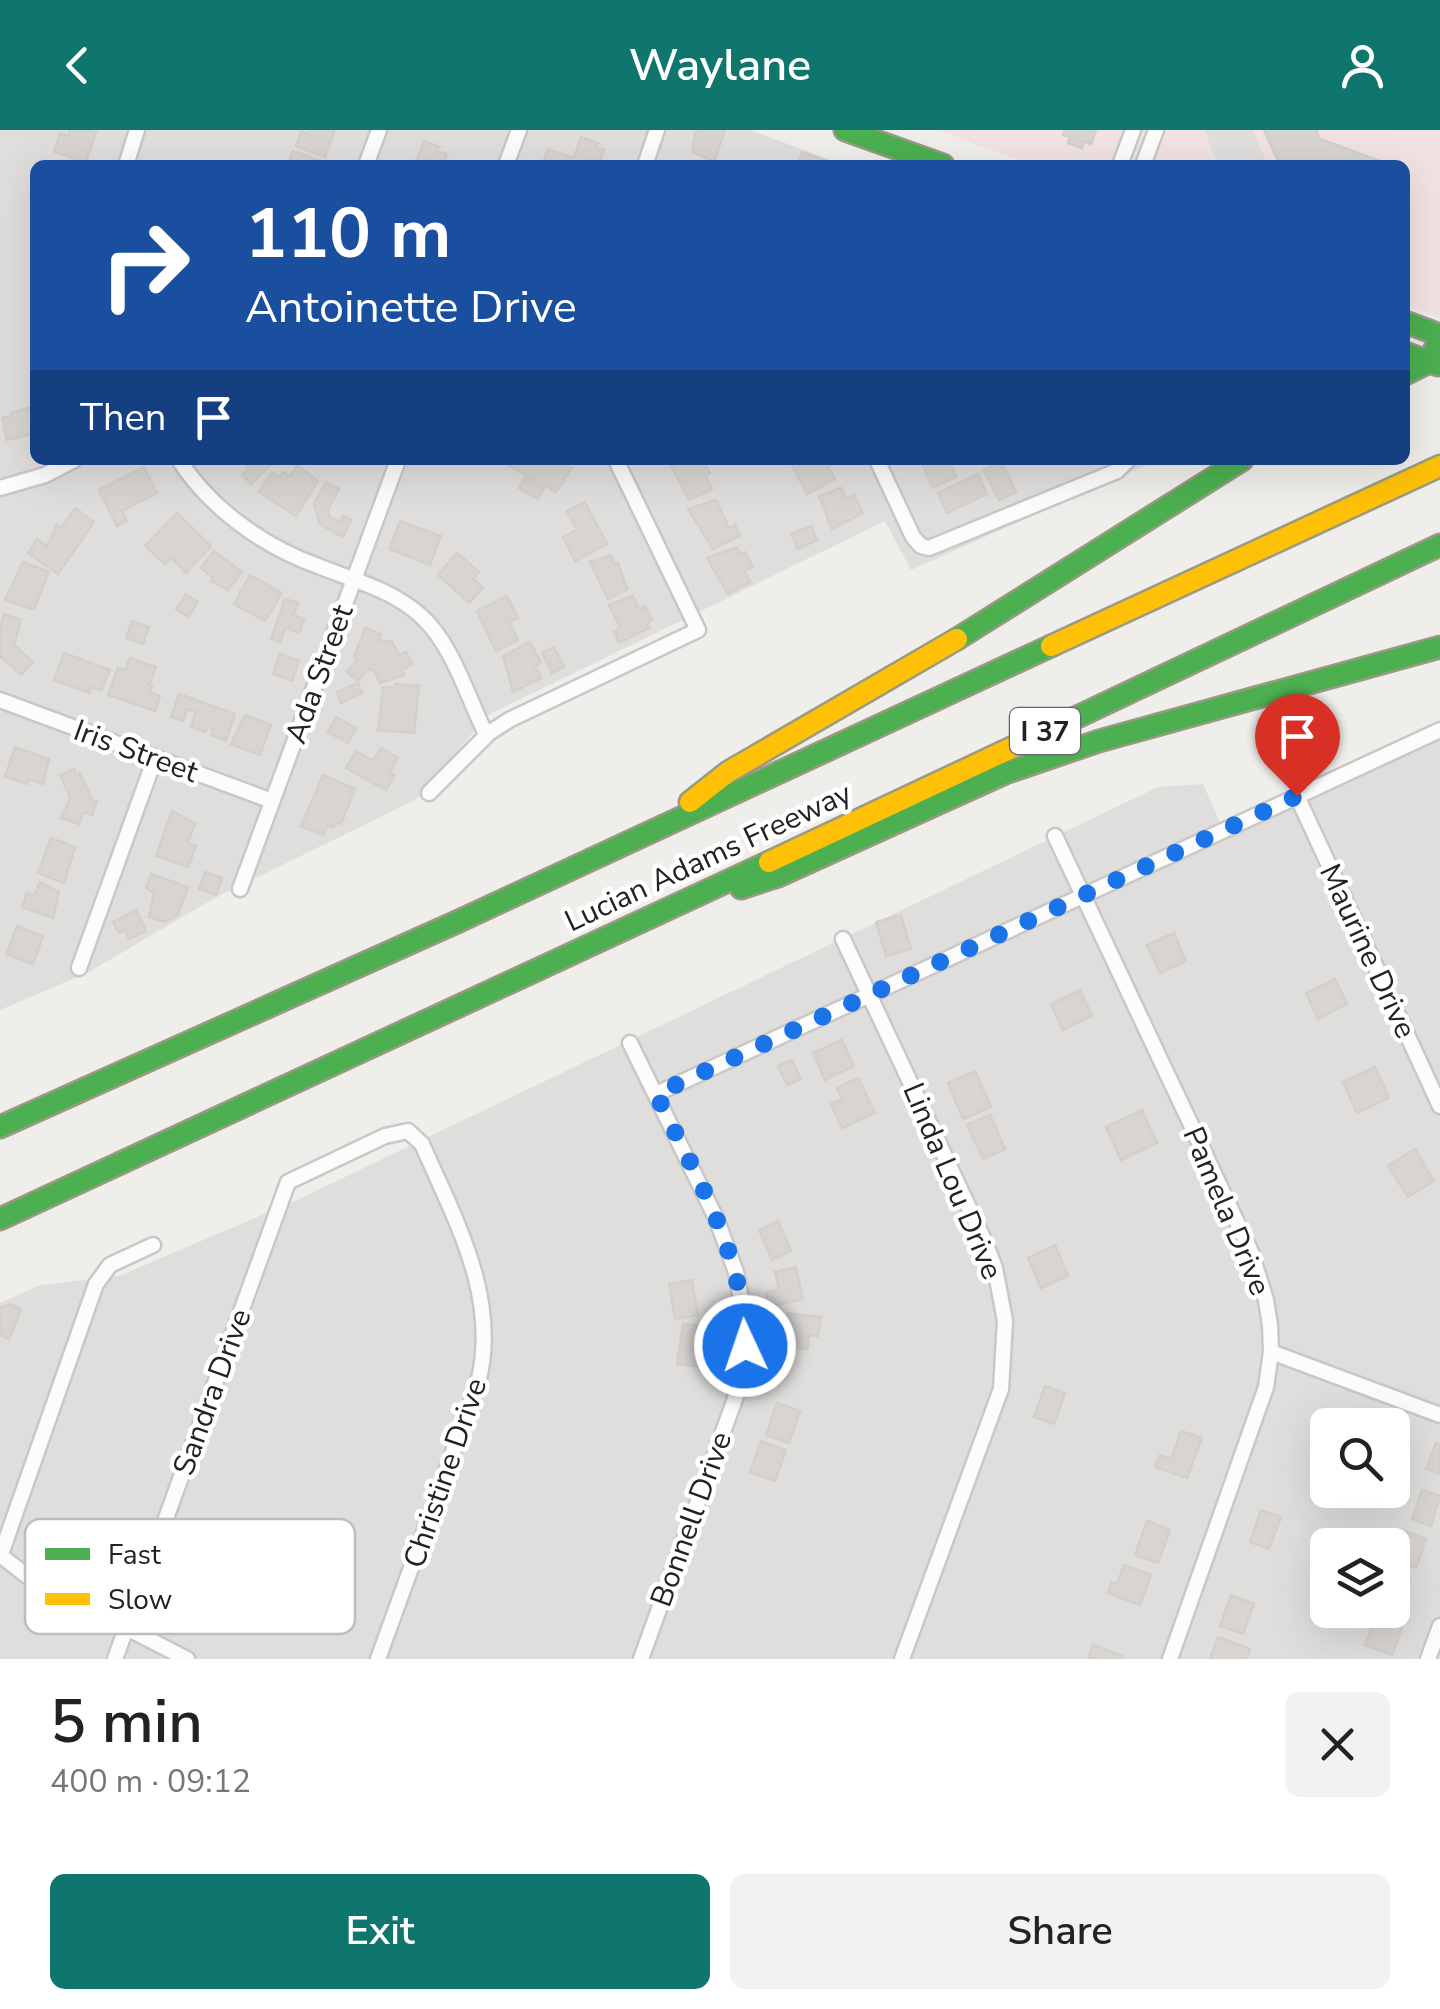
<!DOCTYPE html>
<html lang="en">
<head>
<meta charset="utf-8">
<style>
	body { margin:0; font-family:"Nunito Sans",sans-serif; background:#f2f2f2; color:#222; height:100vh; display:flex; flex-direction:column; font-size:38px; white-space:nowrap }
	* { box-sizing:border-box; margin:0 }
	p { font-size:32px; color:#767676 }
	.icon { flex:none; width:55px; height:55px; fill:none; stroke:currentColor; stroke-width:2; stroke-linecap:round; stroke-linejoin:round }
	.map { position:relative; height:1529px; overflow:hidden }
	.side { display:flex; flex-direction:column; background:#fff; flex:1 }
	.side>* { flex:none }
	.guide { position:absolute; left:30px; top:30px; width:1380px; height:305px; border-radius:15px; box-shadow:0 10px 40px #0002; background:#1a4fa0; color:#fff; overflow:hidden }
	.buttons { position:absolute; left:1310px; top:1278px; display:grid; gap:20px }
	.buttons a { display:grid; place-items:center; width:100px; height:100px; border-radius:15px; background:#fff; box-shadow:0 10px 40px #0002; font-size:50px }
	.pin { position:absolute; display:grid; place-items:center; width:85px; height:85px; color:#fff; margin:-102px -42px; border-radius:50% 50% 50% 0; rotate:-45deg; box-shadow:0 0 10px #0007 }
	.pin .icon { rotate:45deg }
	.me { position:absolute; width:110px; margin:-55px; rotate:357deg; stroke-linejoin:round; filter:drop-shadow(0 0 8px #0008) }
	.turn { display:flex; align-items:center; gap:35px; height:210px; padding:0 50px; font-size:45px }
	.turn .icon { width:130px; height:130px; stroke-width:2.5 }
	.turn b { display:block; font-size:70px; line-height:85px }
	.then { display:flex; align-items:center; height:95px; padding:0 50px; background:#0003; gap:20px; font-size:38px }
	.round { display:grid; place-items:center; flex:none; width:105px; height:105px; border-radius:15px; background:#f2f2f2 }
	.overview { display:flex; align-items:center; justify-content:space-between; height:170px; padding:0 50px }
	h1 { font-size:60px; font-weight:600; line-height:75px }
	.primary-button { display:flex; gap:20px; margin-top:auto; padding:20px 50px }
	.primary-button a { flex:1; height:115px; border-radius:15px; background:#0f766e; color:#fff; font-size:40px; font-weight:600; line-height:115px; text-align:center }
	.primary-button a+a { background:#f2f2f2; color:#222 }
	header { display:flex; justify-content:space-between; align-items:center; height:130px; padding:0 50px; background:#0f766e; color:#fff; font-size:45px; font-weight:600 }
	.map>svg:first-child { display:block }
	.residential { fill:#dfdedc; fill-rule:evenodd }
	.commercial { fill:#f1e3e1 }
	.parking { fill:#e0dfde }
	.building { fill:#d7d4d2; stroke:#d3d0cc; stroke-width:2.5 }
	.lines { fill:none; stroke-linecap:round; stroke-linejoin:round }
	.street-casing { stroke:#c9c8c7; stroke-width:19 }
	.fast-casing { stroke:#999a82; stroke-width:25 }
	.slow-casing { stroke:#999a82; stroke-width:25 }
	.street { stroke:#fdfcfc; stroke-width:14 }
	.fast { stroke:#4caf50; stroke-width:20 }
	.slow { stroke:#ffc107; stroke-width:20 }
	.route { stroke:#1a73e8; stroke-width:18; stroke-dasharray:0 32.4 }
	.labels { text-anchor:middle; stroke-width:9; stroke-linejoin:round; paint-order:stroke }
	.shield { fill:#fff; stroke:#646464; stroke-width:2.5 }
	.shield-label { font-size:28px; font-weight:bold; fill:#222 }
	.street-label { font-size:30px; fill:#222; stroke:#fff }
	.key { fill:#fff; stroke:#bdbdbd; stroke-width:2.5 }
	.key-label { font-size:28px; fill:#222 }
</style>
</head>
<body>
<header><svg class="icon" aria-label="back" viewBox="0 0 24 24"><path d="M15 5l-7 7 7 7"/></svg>Waylane<svg class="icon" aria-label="person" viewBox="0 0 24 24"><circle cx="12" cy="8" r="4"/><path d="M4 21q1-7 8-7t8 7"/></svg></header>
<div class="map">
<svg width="1440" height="1529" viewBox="0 0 1440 1529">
	<rect width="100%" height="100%" fill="#f0eeeb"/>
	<path class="residential" d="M0,0H750L844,35H35V330H1157L911,440L885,391L488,585L415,670L213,769L89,842L0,880Z
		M1440,610V1529H0V1173L40,1155L119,1146L295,1071L1158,657L1203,654L1227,708ZM1328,1295H1392V1360H1328ZM1328,1415H1392V1480H1328Z"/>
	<path class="commercial" d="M938,0H1440V188L1405,175V35H1031Z"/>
	<path class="parking" d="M1204,0H1252L1268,35H1218Z"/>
	<path class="building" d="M70,0L96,2L86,32L54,22L60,3L68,6Z
		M311,0H335L325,27L296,16L301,1L309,4Z
		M696,0H725L714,31L692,22Z
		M1065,0H1096L1091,14L1084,11L1082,18L1068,13L1070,7L1063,5Z
		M1264,0H1316L1320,9L1388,34L1280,35Z
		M581,7L598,13L596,18L604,20L599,35H542L548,19L574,28Z
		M424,11L439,17L437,21L447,24L443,35H415Z
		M293,21L324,32L323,35H288Z
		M802,22L838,35H798Z
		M35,276V303L7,310L2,288L11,286L10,283Z
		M244,330H275L251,354L242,345L248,339Z
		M511,330H557L572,338L556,362L508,335Z
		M668,330H697L698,333L704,330L710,343L705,345L712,359L689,370Z
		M833,330L835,333L828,337L835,349L807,364L790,331Z
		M920,330H949L956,347L933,358Z
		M1001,331L1016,362L999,370L984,340Z
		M297,335L318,351L296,386L259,362L272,342L280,347L283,342L290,346Z
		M144,337L157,363L122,381L127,391L117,396L99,360Z
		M978,344L987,364L947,383L938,363Z
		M525,348L544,359L538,369L519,358Z
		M326,352L339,359L328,379L329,386L340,392L344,386L351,390L343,407L320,394L314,374Z
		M841,358L847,369L854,365L863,383L832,399L819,366Z
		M716,370L729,398L735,395L740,406L713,419L688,379Z
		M585,372L607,414L575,431L563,407L577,400L567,381Z
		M75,378L94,392L58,444L28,423L37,409L47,416L57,395L61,398Z
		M177,383L211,416L186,443L171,428L165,434L145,416Z
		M400,391L441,406L430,435L389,419Z
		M811,396L817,410L798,419L791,404Z
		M737,417L741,424L745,422L753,437L745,441L750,452L728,464L707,428Z
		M214,421L242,442L228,460L211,451L213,448L201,438Z
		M457,423L479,442L473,449L483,458L469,473L438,445Z
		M611,425L615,435L618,433L627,459L608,469L590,432Z
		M23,432L49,442L34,480L5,470Z
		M250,445L282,463L265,491L234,474Z
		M186,464L198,472L188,487L176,479Z
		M507,466L518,488L509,492L518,510L496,521L477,481Z
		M633,466L639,479L645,476L652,490L647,493L649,498L619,513L614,501L620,498L609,475Z
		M285,469L298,473L293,485L304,489L299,503L286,498L280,512L271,509Z
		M4,484L21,490L14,515L33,532L21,545L0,526V497Z
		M132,491L149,497L143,514L126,508Z
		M365,498L381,504L379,510L392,512L399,525L406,522L412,534L402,540L404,545L380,553L374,541L368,539L358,551L347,542L357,530L354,527Z
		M530,512L541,533L535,536L541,548L513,562L503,526Z
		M554,517L564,537L552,543L542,523Z
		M64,523L110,540L101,561L91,557L89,563L54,550Z
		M280,524L299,531L292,551L273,544Z
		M130,528L156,537L149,555L152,556L149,562L160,566L155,581L108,565L118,538L125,540Z
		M358,553L362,563L341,573L337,562Z
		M395,554L419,556L414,603L378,600L383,557L394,558Z
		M179,564L235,584L226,611L211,605L213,599L207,597L205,602L191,597L196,582L187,579L183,591L171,587Z
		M245,585L271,595L260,625L231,614Z
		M336,587L356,598L348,613L328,602Z
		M15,617L49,629L43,654L29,649L27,654L5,647Z
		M381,618L398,628L390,642L395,645L386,660L346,638L356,621L373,631Z
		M74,639L76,645L80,643L92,670L97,672L92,685L83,682L79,694L61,688L70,668L60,645Z
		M323,645L355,659L341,694L335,692L333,697L328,695L323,705L301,696Z
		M172,681L195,693L188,713L196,716L188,737L156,726Z
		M51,708L75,717L64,753L38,743Z
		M205,742L222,748L216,765L199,759Z
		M151,744L188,757L178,785L164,792L149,787L154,763L146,758Z
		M40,752L59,762L53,788L22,777L27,763L34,766Z
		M136,780L146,801L129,809L125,800L119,803L113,792Z
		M901,785L911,819L886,826L876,792Z
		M17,796L43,806L33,834L6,824Z
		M1174,803L1186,831L1160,843L1147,815Z
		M1335,849L1347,874L1318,889L1306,863Z
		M1080,860L1092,886L1063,900L1051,874Z
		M842,910L854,936L825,950L813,923Z
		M792,930L801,949L787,955L778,936Z
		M1375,937L1389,968L1357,983L1343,952Z
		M975,941L991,977L963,989L948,953Z
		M858,948L875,983L842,998L831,974L842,969L837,958Z
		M1142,980L1157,1013L1121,1030L1106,997Z
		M990,985L1005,1019L983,1029L967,995Z
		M1415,1019L1434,1051L1408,1067L1388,1036Z
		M778,1091L791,1121L772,1130L759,1100Z
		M1055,1115L1068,1146L1041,1158L1028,1128Z
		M796,1137L803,1169L769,1177L766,1163L779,1159L775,1142Z
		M692,1150L698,1185L675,1189L669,1154Z
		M9,1174L21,1179L9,1209L0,1205V1178Z
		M787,1183L821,1187L818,1206L809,1205L808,1219L783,1217Z
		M683,1194L708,1197L701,1237L677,1234Z
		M1045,1256L1065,1263L1054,1294L1034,1287Z
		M777,1273L800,1281L789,1313L766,1305Z
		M1181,1301L1202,1308L1187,1348L1155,1337L1160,1325L1171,1329Z
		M761,1311L786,1320L775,1351L750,1342Z
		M1436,1313L1440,1315V1344L1426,1339Z
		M1317,1346L1328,1349V1360H1349L1346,1368L1334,1364L1331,1372L1311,1365Z
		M1422,1360L1440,1366L1431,1396L1412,1389Z
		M1261,1380L1281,1387L1269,1419L1250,1412Z
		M1147,1391L1170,1400L1158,1433L1135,1425Z
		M1399,1399L1426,1409L1416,1438L1392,1429V1417Z
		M1124,1435L1151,1445L1140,1475L1108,1463L1112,1452L1117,1454Z
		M1392,1441L1410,1447L1398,1479L1392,1477Z
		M1231,1465L1254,1474L1243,1504L1220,1496Z
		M1377,1482L1404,1492L1392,1525L1365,1515Z
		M1218,1507L1250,1519L1247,1529H1210Z
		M1093,1515L1123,1526L1122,1529H1088Z"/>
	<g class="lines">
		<g class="street-casing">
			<path id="street" d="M126,35L137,0
				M366,35L379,0
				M506,35L519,0
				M645,35L657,0
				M1120,35L1133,0
				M1143,35L1156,0
				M179,330C211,379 263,416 318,436C353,450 393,460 421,486C452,514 466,563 484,600L489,603
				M877,330L913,407L921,416L929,418L1117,341L1128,330
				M0,358L45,345L74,330
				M0,570L272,671
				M429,663L489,603L509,590L698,500L616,330
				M1297,666L1440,976
				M1055,706L1251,1122L1266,1170L1270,1195L1271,1222L1266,1257L1170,1529
				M240,759L398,330
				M843,809L985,1112L995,1138L1005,1191L1001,1259L902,1529
				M79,838L155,628
				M630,913L716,1088L736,1142L745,1191L742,1242L736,1266L641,1529
				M656,964L1440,600
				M1271,1222L1440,1285
				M0,1425L31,1449L187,1529
				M0,1427L96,1154L110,1135L153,1115
				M115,1529L288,1052L385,1006L408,1001L422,1014C455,1090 500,1168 478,1253L378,1529
				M1428,1529L1440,1496"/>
		</g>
		<g class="fast-casing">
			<path id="fast" d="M845,0L943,35
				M1405,192L1440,205
				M1405,223L1438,235
				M1405,244L1429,232L1440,208
				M957,509L1242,330
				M1056,597L1440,415
				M741,758L778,746L1005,643L1099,611L1440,517
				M0,997L459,791L1051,516
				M0,1089L769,732"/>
		</g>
		<g class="slow-casing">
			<path id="slow" d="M1051,516L1440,336
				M690,672L728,642L957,509
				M769,732L1056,597"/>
		</g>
		<use href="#street" class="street"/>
		<use href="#fast" class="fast"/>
		<use href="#slow" class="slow"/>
	</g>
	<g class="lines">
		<path class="route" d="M745,1216C745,1125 695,1044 656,964L1297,666"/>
	</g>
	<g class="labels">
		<rect class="shield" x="1010" y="578" width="70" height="46" rx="8"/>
		<g class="shield-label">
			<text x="1045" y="611">I 37</text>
		</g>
		<g class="street-label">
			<text transform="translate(319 544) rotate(-70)" y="10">Ada Street</text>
			<text transform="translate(136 621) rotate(20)" y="10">Iris Street</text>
			<text transform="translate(708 727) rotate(-25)" y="10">Lucian Adams Freeway</text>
			<text transform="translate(1368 821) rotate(65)" y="10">Maurine Drive</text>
			<text transform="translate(953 1051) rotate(67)" y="10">Linda Lou Drive</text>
			<text transform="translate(1227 1081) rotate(67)" y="10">Pamela Drive</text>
			<text transform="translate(212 1262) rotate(-70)" y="10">Sandra Drive</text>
			<text transform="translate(445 1343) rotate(-71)" y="10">Christine Drive</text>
			<text transform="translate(691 1389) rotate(-70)" y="10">Bonnell Drive</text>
		</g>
	</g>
	<rect x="25" y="1389" width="330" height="115" rx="15" class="key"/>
	<rect x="45" y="1418" width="45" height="12" fill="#4caf50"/>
	<rect x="45" y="1463" width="45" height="12" fill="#ffc107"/>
	<g class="key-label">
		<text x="108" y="1434">Fast</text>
		<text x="108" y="1479">Slow</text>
	</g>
</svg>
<div class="buttons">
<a><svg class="icon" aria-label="search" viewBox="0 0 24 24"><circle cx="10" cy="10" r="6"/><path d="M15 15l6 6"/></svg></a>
<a><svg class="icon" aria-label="layers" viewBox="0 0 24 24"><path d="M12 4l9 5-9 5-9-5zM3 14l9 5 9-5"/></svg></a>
</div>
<div class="pin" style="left:1297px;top:666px;background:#d93025"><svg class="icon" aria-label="arrive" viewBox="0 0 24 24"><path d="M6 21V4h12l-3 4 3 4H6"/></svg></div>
<svg class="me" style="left:745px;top:1216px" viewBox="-20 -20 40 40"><circle r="17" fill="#1a73e8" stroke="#fff" stroke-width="3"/><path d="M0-11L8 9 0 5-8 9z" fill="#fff"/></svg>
<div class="guide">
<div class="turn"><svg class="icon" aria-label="right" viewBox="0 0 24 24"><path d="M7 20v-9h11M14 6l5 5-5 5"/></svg><div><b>110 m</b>Antoinette Drive</div></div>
<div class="then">Then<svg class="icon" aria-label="arrive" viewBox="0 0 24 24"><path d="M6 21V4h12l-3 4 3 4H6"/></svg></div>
</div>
</div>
<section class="side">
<div class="overview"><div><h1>5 min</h1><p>400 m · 09:12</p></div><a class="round"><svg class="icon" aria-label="close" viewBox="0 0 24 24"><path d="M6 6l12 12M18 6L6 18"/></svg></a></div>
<div class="primary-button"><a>Exit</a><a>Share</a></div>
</section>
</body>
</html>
